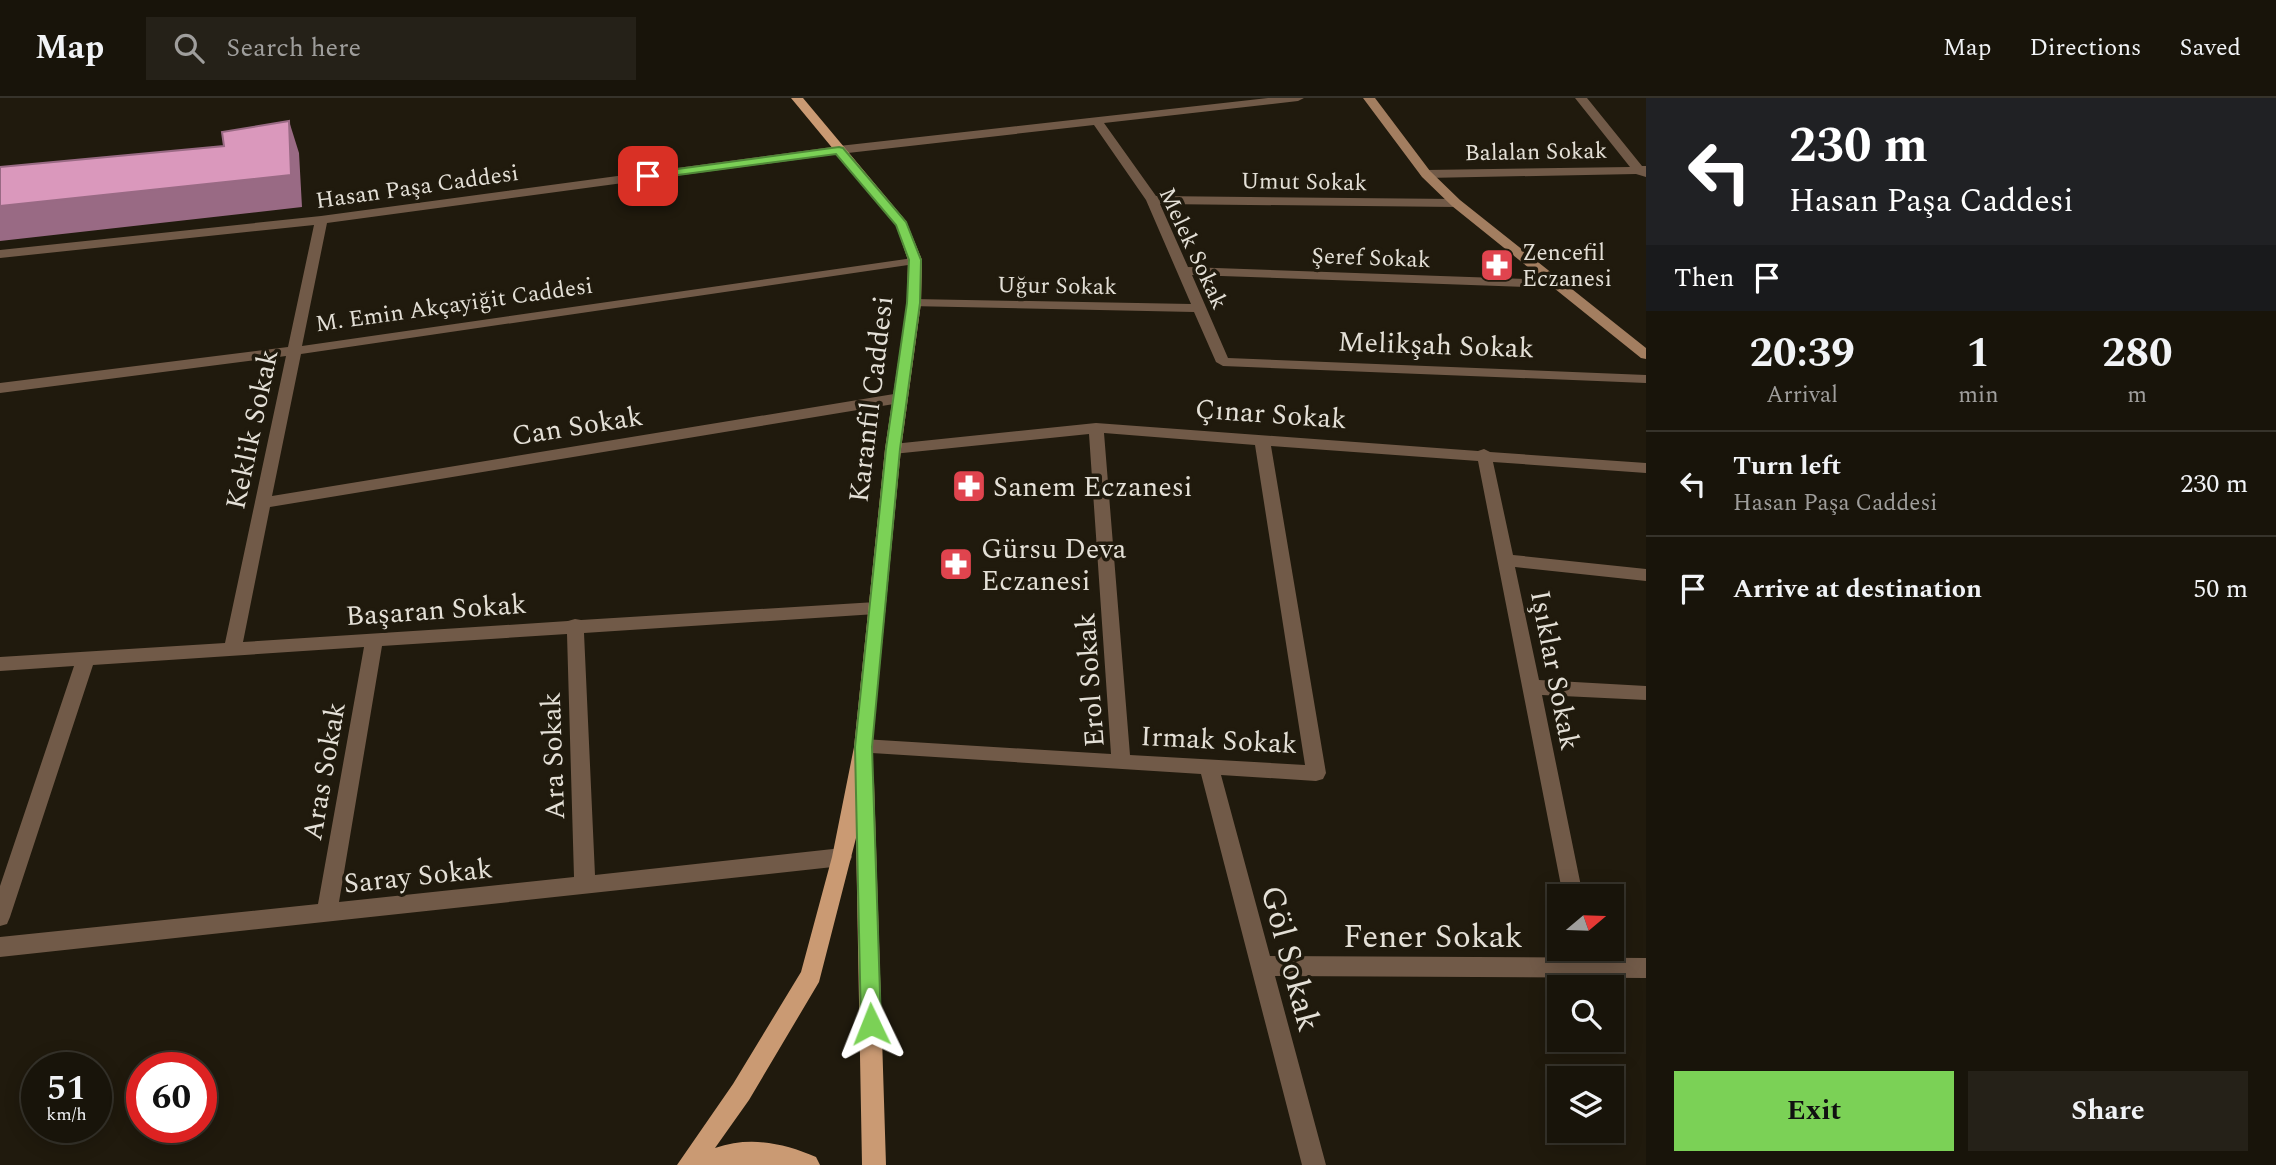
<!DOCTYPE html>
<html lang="en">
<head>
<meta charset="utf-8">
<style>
	body { margin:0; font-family:Spectral,serif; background:#252118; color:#f1f3f6; height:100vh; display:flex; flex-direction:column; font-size:26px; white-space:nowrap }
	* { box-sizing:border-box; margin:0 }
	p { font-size:23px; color:#9f9e9c }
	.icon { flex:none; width:38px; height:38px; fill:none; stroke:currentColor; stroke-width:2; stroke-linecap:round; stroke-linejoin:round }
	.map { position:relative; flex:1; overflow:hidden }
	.sheet { display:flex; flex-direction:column; background:#18140a; width:630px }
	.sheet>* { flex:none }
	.guide { background:#202124; color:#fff; overflow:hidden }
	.needle { width:46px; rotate:71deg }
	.tools { position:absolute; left:1547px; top:786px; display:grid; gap:14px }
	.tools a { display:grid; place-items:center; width:77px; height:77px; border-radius:0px; background:#18140a; box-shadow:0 4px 18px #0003,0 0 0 2px #36332b; font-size:35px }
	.speed { position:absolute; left:21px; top:954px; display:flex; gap:14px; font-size:35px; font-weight:700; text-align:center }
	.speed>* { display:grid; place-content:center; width:91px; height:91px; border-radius:50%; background:#18140a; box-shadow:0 4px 18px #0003,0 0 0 2px #36332b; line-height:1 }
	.speed small { font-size:18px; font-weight:400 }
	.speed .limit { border:10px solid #d22; background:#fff; color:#111 }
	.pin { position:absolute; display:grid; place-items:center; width:60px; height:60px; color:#fff; margin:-30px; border-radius:14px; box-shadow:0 4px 10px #0006 }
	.me { position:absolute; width:77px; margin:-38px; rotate:358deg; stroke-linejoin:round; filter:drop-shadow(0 0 5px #0008) }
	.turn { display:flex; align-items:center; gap:24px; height:147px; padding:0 28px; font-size:32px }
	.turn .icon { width:91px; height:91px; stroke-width:2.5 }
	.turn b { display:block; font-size:49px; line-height:60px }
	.then { display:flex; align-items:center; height:66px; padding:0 28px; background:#0003; gap:14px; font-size:26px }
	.eta { display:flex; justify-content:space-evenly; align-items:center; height:119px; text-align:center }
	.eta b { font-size:42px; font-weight:700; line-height:49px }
	.action { display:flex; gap:14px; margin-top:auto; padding:14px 28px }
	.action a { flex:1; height:80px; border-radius:0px; background:#7bd156; color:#111; font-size:28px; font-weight:700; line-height:80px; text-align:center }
	.action a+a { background:#252118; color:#f1f3f6 }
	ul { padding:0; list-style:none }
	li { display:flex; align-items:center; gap:21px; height:105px; padding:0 28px; border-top:2px solid #36332b }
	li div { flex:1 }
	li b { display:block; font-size:26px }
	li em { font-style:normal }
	header { display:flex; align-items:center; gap:42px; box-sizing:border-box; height:98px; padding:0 35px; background:#18140a; border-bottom:2px solid #36332b }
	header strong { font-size:33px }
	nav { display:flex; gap:38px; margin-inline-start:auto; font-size:24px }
	.search { width:490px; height:63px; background:#252118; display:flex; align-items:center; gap:18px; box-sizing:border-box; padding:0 24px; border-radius:0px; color:#9f9e9c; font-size:26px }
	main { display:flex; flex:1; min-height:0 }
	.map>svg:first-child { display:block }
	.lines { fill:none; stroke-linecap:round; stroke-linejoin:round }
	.minor { fill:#715a48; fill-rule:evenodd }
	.secondary { fill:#a37e60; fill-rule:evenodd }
	.primary { fill:#ca9a73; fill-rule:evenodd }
	.shaded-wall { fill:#996a84 }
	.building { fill:#da98bc; stroke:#996a84; stroke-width:2 }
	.route { fill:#7bd156; stroke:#508838; stroke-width:2 }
	.labels { text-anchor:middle; stroke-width:7; stroke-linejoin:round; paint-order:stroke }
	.far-street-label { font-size:23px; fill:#e4e0d7; stroke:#201a0d }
	.far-poi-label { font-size:23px; fill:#e4e0d7; stroke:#201a0d; text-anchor:start }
	.street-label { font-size:28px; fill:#e4e0d7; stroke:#201a0d }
	.poi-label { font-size:28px; fill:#e4e0d7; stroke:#201a0d; text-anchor:start }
	.near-street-label { font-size:33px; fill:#e4e0d7; stroke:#201a0d }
</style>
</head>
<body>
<header>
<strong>Map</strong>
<div class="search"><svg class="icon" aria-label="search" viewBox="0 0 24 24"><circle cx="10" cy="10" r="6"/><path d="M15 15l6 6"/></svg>Search here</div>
<nav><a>Map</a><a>Directions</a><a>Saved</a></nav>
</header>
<main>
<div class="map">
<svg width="1646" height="1067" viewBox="0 0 1646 1067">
	<rect width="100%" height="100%" fill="#201a0d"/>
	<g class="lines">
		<path class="minor" d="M1268,0H1304L1298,3L1104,25L1156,98L1456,101L1462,105L1456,109L1160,106L1188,169L1557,182L1564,186L1557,190L1192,177L1228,260L1646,277V285L1223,268L1216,264L1194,214L909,208L907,205L914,201L1191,206L1146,102L1094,27L839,56L327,125L302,248L920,159V165L915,166L301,256L272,398L900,295L907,300L900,305L270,409L243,544L568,523L575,521L581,522L876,504L882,506L885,510L882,514L876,516L584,535L595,777L842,750L849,753L852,759L849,765L842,768L0,859V839L318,806L364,549L93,567L10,819L7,826L0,828V788L74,568L0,573V559L225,545L286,258L0,295V285L288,249L314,127L0,160V152L321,118L839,48ZM567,536L574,779L339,804L382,548Z
			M1575,0H1587L1642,68H1646V79L1636,76L1426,80L1420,76L1426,72L1630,69Z
			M1096,325L1478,353L1484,351L1490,354L1646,365V375L1493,364L1513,457L1646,471V483L1515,469L1539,582L1646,588V602L1542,597L1583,798H1563L1478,363L1271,348L1326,675L1323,681L1316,683L1221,677L1270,858L1646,860V880L1275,878L1326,1067H1302L1201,676L856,654L854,649L856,644L863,641L1111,656L1089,336L893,356L885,351L893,346ZM1104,335L1255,347L1305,667L1130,657Z"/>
		<path class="secondary" d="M1363,0H1375L1430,73L1460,102L1646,250V261L1641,260L1452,108L1422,79Z"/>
		<path class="primary" d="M791,0H803L906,123L922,162L921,205L901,351L872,649L867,677L874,684L886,1067H862L856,740L819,884L749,1002L715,1050C750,1038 783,1045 816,1059L820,1067H677L733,986L801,874L832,759L854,649L885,351L907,205L908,162L896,127Z"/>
	</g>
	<path class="shaded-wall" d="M289,23L299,55L302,109L0,143V108L291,77Z"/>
	<path class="building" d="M289,23L291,77L0,108V69L224,48L222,34Z"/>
	<path class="route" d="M839,49L843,50L906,124L921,162L920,205L900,351L872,649L881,926L878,933L871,935L864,933L861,926L855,649L886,351L907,205L909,162L896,127L836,56L648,81L642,78L648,75Z"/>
	<defs>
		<g id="pharmacy-square" transform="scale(1.75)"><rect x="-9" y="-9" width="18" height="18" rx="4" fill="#e0444e" stroke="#201a0d"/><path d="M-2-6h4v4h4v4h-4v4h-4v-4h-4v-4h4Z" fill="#fff"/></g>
	</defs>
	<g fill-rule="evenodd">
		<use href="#pharmacy-square" x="1497" y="167"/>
		<use href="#pharmacy-square" x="969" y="388"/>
		<use href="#pharmacy-square" x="956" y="466"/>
	</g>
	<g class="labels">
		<g class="far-street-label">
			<text transform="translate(1536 53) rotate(-1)" y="8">Balalan Sokak</text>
			<text transform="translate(1304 83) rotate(1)" y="8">Umut Sokak</text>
			<text transform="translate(417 88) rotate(-8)" y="8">Hasan Paşa Caddesi</text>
			<text transform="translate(1194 150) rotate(65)" y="8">Melek Sokak</text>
			<text transform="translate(1371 159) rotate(2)" y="8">Şeref Sokak</text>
			<text transform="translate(1057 187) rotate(1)" y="8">Uğur Sokak</text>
			<text transform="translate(454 206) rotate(-8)" y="8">M. Emin Akçayiğit Caddesi</text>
		</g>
		<g class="far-poi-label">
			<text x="1522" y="162">Zencefil<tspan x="1522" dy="26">Eczanesi</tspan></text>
		</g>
		<g class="street-label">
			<text transform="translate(1436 246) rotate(2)" y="10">Melikşah Sokak</text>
			<text transform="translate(870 301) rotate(-83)" y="10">Karanfil Caddesi</text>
			<text transform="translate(1271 315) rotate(4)" y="10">Çınar Sokak</text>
			<text transform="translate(577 327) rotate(-9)" y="10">Can Sokak</text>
			<text transform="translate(251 331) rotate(-78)" y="10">Keklik Sokak</text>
			<text transform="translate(436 511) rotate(-4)" y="10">Başaran Sokak</text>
			<text transform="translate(1556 572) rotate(79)" y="10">Işıklar Sokak</text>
			<text transform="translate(1089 582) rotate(-94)" y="10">Erol Sokak</text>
			<text transform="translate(1219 641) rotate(3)" y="10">Irmak Sokak</text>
			<text transform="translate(552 658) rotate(-92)" y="10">Ara Sokak</text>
			<text transform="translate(323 673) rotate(-80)" y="10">Aras Sokak</text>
			<text transform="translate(418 777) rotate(-6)" y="10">Saray Sokak</text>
		</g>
		<g class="poi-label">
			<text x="993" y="398">Sanem Eczanesi</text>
			<text x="981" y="460">Gürsu Deva<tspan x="981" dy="32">Eczanesi</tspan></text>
		</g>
		<g class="near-street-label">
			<text x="1433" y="849">Fener Sokak</text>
			<text transform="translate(1292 860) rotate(75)" y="12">Göl Sokak</text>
		</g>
	</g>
</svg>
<div class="tools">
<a><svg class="needle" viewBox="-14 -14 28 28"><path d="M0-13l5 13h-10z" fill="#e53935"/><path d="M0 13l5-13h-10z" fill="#9f9e9c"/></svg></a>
<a><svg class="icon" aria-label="search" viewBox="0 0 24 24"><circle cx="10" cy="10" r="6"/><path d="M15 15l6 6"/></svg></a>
<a><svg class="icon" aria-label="layers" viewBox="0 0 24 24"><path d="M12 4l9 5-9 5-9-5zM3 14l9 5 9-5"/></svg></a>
</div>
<div class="speed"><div>51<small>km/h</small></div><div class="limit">60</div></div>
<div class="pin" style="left:648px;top:78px;background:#d93025"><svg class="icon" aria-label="arrive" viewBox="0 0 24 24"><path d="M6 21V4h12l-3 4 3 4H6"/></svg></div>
<svg class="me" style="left:871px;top:926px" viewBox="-20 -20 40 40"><path d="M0-17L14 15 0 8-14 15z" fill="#7bd156" stroke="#fff" stroke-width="4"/></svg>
</div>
<section class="sheet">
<div class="guide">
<div class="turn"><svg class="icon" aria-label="left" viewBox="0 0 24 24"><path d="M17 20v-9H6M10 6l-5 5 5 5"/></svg><div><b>230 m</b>Hasan Paşa Caddesi</div></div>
<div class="then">Then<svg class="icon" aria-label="arrive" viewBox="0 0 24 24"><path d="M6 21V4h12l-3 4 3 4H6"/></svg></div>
</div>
<div class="eta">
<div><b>20:39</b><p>Arrival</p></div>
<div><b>1</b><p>min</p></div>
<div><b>280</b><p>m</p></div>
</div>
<ul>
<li><svg class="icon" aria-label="left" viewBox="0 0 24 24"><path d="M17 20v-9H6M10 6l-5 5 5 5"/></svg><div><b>Turn left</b><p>Hasan Paşa Caddesi</p></div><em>230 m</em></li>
<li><svg class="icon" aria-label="arrive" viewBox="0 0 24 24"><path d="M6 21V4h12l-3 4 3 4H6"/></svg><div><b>Arrive at destination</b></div><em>50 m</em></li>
</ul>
<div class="action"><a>Exit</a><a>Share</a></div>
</section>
</main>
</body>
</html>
